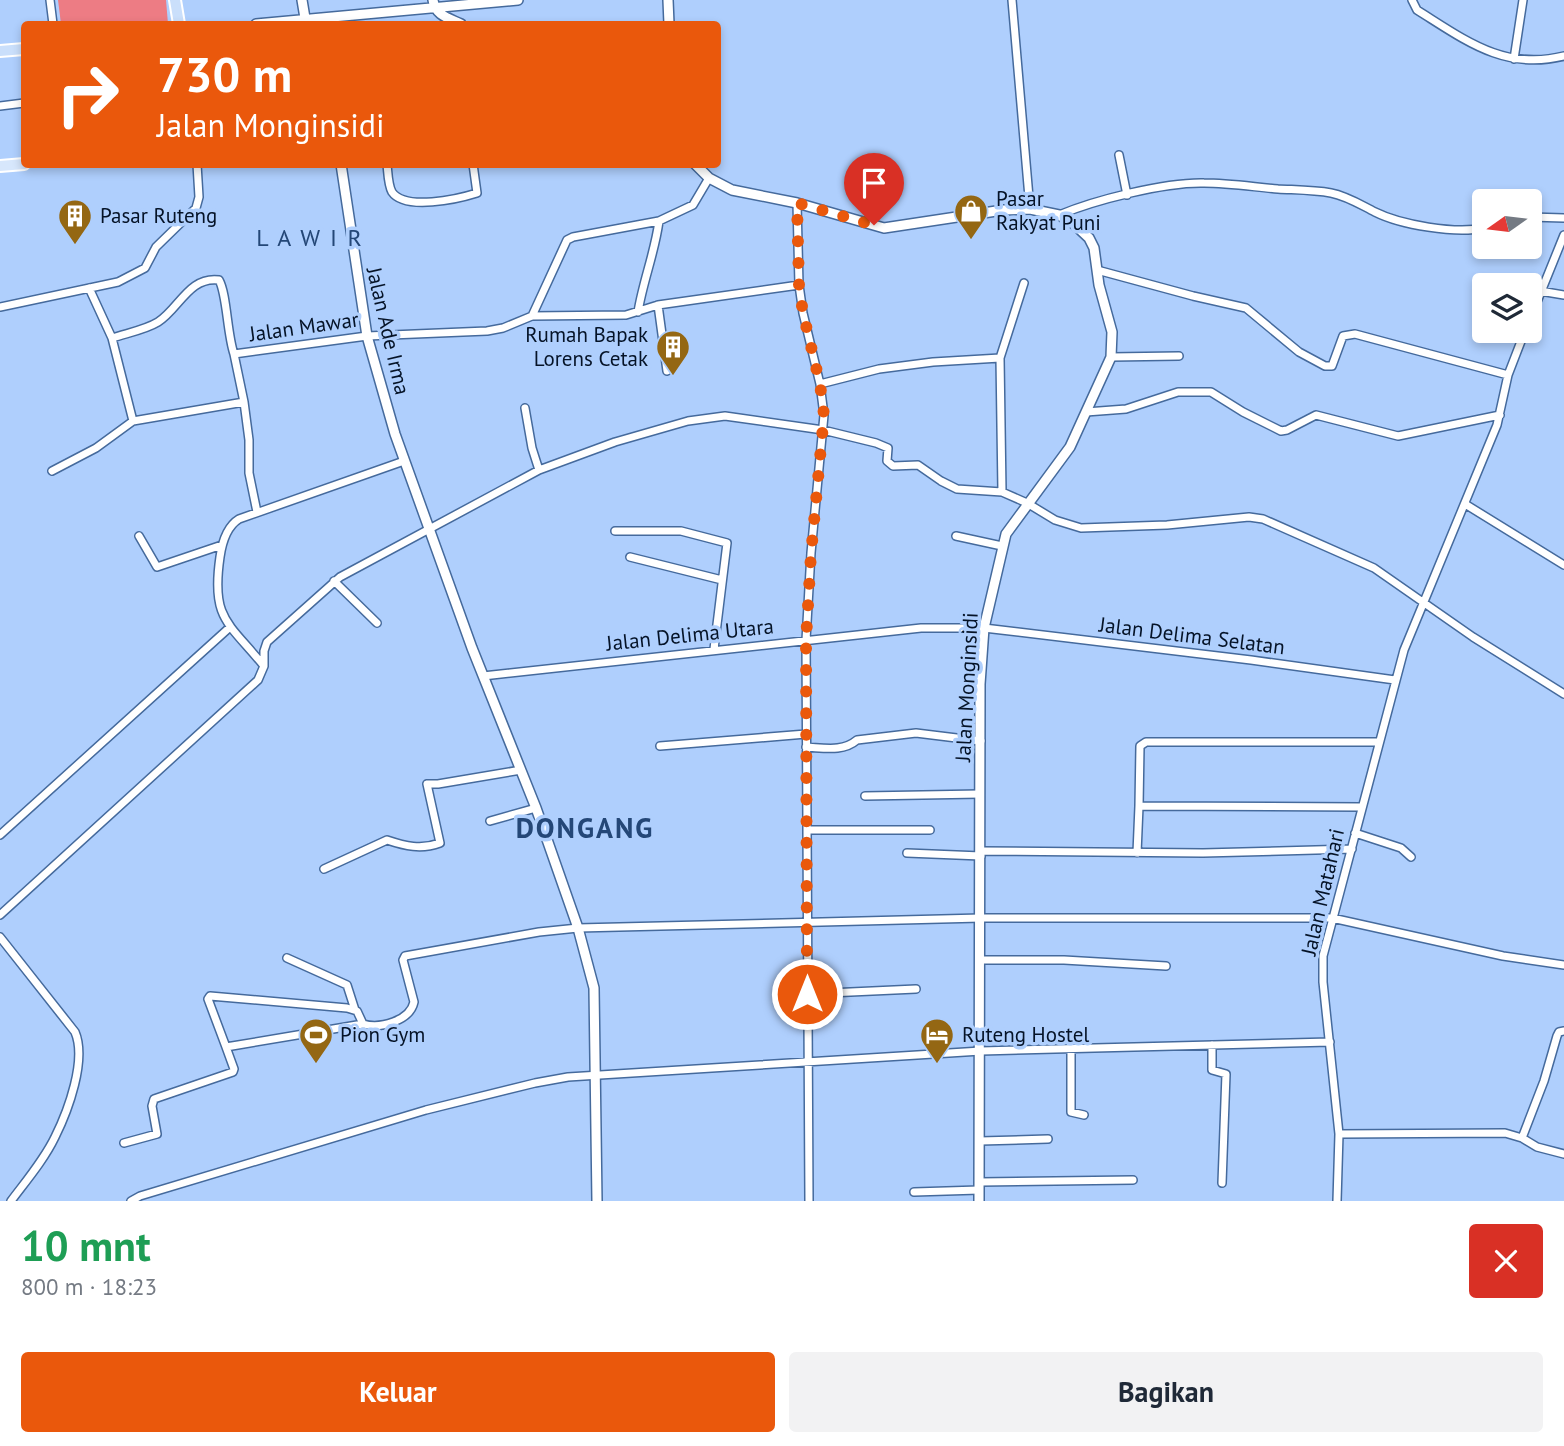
<!DOCTYPE html>
<html lang="id">
<head>
<meta charset="utf-8">
<style>
	body { margin:0; font-family:"PT Sans",sans-serif; background:#f2f2f3; color:#1f2937; height:100vh; display:flex; flex-direction:column; font-size:26px; white-space:nowrap }
	* { box-sizing:border-box; margin:0 }
	p { font-size:23px; color:#747a83 }
	.icon { flex:none; width:38px; height:38px; fill:none; stroke:currentColor; stroke-width:2; stroke-linecap:round; stroke-linejoin:round }
	.map { position:relative; height:1201px; overflow:hidden }
	.side { display:flex; flex-direction:column; background:#fff; flex:1 }
	.side>* { flex:none }
	.top-card { position:absolute; left:21px; top:21px; width:700px; height:147px; border-radius:7px; box-shadow:0 4px 10px #0003; background:#ea580c; color:#fff; overflow:hidden }
	.needle { width:46px; rotate:256deg }
	.controls { position:absolute; left:1472px; top:189px; display:grid; gap:14px }
	.controls a { display:grid; place-items:center; width:70px; height:70px; border-radius:7px; background:#fff; box-shadow:0 4px 10px #0003; font-size:35px }
	.pin { position:absolute; display:grid; place-items:center; width:60px; height:60px; color:#fff; margin:-72px -30px; border-radius:50% 50% 50% 0; rotate:-45deg; box-shadow:0 0 7px #0007 }
	.pin .icon { rotate:45deg }
	.me { position:absolute; width:77px; margin:-38px; rotate:0deg; stroke-linejoin:round; filter:drop-shadow(0 0 5px #0008) }
	.turn { display:flex; align-items:center; gap:24px; height:147px; padding:0 21px; font-size:32px }
	.turn .icon { width:91px; height:91px; stroke-width:2.5 }
	.turn b { display:block; font-size:49px; line-height:60px }
	.round { display:grid; place-items:center; flex:none; width:74px; height:74px; border-radius:7px; background:#f2f2f3 }
	.headline { display:flex; align-items:center; justify-content:space-between; height:119px; padding:0 21px }
	h1 { font-size:42px; font-weight:600; line-height:52px; color:#1e9e55 }
	.button { display:flex; gap:14px; margin-top:auto; padding:14px 21px }
	.button a { flex:1; height:80px; border-radius:7px; background:#ea580c; color:#fff; font-size:28px; font-weight:600; line-height:80px; text-align:center }
	.button a+a { background:#f2f2f3; color:#1f2937 }
	.map>svg:first-child { display:block }
	.green { fill:#ed7c84 }
	.lines { fill:none; stroke-linecap:round; stroke-linejoin:round }
	.minor-casing { stroke:#456a9c; stroke-width:10 }
	.tertiary-casing { stroke:#456a9c; stroke-width:12 }
	.primary-casing { stroke:#fff; stroke-width:14 }
	.trunk-casing { stroke:#fff; stroke-width:14 }
	.minor { stroke:#fff; stroke-width:7 }
	.tertiary { stroke:#fff; stroke-width:9 }
	.primary { stroke:#d7e7fc; stroke-width:10 }
	.trunk { stroke:#cadffb; stroke-width:10 }
	.route { stroke:#ea580c; stroke-width:12; stroke-dasharray:0 21.6 }
	.labels { text-anchor:middle; stroke-width:7; stroke-linejoin:round; paint-order:stroke }
	.poi-label { font-size:21px; fill:#051327; stroke:#afcffd; text-anchor:start }
	.street-label { font-size:21px; fill:#051327; stroke:#afcffd }
	.quarter-label { font-size:24px; letter-spacing:2px; fill:#244777; stroke:#afcffd }
	.district-label { font-size:28px; font-weight:bold; letter-spacing:2px; fill:#244777; stroke:#afcffd }
</style>
</head>
<body>
<div class="map">
<svg width="1564" height="1201" viewBox="0 0 1564 1201">
	<rect width="100%" height="100%" fill="#afcffd"/>
	<path class="green" d="M58,0H166L168,24H61Z"/>
	<g class="lines">
		<g class="minor-casing">
			<path id="minor" d="M50,0L53,24
				M1012,0L1030,209
				M1412,0L1417,10C1465,40 1504,71 1564,56
				M1514,59L1523,0
				M0,106L24,103
				M1119,155L1127,195
				M387,164C388,173 388,185 392,192C405,211 458,199 477,193L473,164
				M797,203L799,285L803,313L820,384L824,415L811,553L806,640L809,1201
				M1059,215C1095,200 1165,182 1204,183C1229,183 1254,187 1278,189C1296,190 1314,190 1331,193C1347,196 1361,205 1375,212C1401,225 1455,234 1484,228
				M1530,217L1564,218
				M1097,270L1193,296L1246,308L1299,352L1325,366H1332L1343,336L1355,334L1508,375
				M89,288L112,338C127,333 145,330 158,322C179,309 189,276 219,280C227,294 227,334 234,354L367,336L487,331L503,328L532,316L626,315L658,305L799,285
				M1540,291L1564,295
				M658,305L667,371
				M0,307L118,282L145,268L156,247L196,208L199,197L197,164
				M638,312C643,281 655,252 659,221L693,205L709,178
				M532,316L567,240L573,237L659,221
				M1530,319L1564,235
				M1111,357L1179,356
				M820,384L879,369L933,362L1000,358
				M244,402L249,440V473L257,512
				M525,408L532,448L539,470
				M1086,412L1126,409L1178,392H1211L1243,412L1281,431L1287,430L1316,415L1398,436L1500,415
				M133,421L244,402L234,354
				M52,471L96,448L133,421L112,338
				M1002,492L1000,358L1024,283
				M1465,504L1564,565
				M615,531H681L727,543L714,649
				M139,536L157,567L222,545
				M956,536L1002,546
				M630,557L722,580
				M334,581L377,623
				M264,666V651L267,642L340,577L539,470L615,442L688,421L725,416L823,430L876,443L888,448L887,461L893,466L918,465L941,481L957,489L1002,492L1027,503L1055,520L1081,528L1167,525L1249,517L1263,519L1374,568L1473,637L1564,694
				M483,676L921,628H984L1251,660L1395,680
				M660,746L806,734
				M806,747C825,748 843,752 857,740L916,733L981,741
				M865,796L980,794
				M1139,806L1140,746L1146,742H1378
				M490,821L536,808
				M807,830H930
				M1355,833L1401,848L1411,857
				M0,835L229,628
				M981,851L1203,853L1352,849
				M907,853L981,856
				M1137,853L1139,806L1361,807
				M324,869L387,840C405,846 421,850 440,843L427,784H438L521,770
				M0,915L258,680L264,666C228,622 211,619 220,557C222,543 226,527 239,519L404,461
				M0,937L75,1032C87,1060 68,1111 55,1137C44,1160 26,1181 11,1201
				M287,958L347,985L355,1010
				M981,960H1064L1166,966
				M807,994L916,989
				M1212,1045V1070L1226,1074L1222,1183
				M226,1047L208,999L210,996L347,1008L357,1011L363,1024
				M1071,1049V1112L1084,1115
				M1339,1134L1505,1133L1522,1138L1537,1147L1564,1154
				M1522,1138L1544,1081L1557,1036L1559,1032L1564,1031
				M980,1141L1048,1139
				M124,1143L157,1134L152,1106L154,1099L233,1072L234,1069L226,1047L363,1024C380,1029 410,1021 414,1002L403,960L405,956L539,932L578,928L981,918H1332L1503,956L1564,965
				M980,1182L1133,1180
				M914,1192L979,1190
				M131,1201L140,1196L426,1110L535,1083L568,1077L981,1051L1330,1042
				M1337,1201L1339,1134L1323,982V956L1404,650L1497,425L1508,375L1525,331"/>
		</g>
		<g class="tertiary-casing">
			<path id="tertiary" d="M302,0L306,24
				M433,0C435,15 448,18 461,24
				M668,0L669,24
				M256,24L518,0
				M341,164L367,336L395,434L472,648L536,808L578,928L594,988L597,1201
				M695,164L709,178L732,190L797,203L884,228L1003,210L1030,209L1059,215L1073,223L1089,238L1094,248L1099,285L1112,332L1111,357L1070,447L1006,534L984,628L980,684L979,1201"/>
		</g>
		<g class="primary-casing">
			<path id="primary" d="M0,166L24,164"/>
		</g>
		<g class="trunk-casing">
			<path id="trunk" d="M175,0L179,24
				M0,51L24,49"/>
		</g>
		<use href="#minor" class="minor"/>
		<use href="#tertiary" class="tertiary"/>
		<use href="#primary" class="primary"/>
		<use href="#trunk" class="trunk"/>
	</g>
	<g class="lines">
		<path class="route" d="M807,994L806,640L811,554L824,415L820,384L803,313L799,285L797,203L874,225"/>
	</g>
	<defs>
		<g id="shop-pin" transform="scale(1.75)"><path d="M0 17L-7.5 6A9.5 9.5 0 1 1 7.5 6Z" fill="#946713" stroke="#afcffd"/><path d="M-5-2.5h2.3a2.7 3.5 0 0 1 5.4 0H5L5.5 6h-11ZM-1.5-2.5h3a1.5 2.3 0 0 0-3 0Z" fill="#fff"/></g>
		<g id="building-pin" transform="scale(1.75)"><path d="M0 17L-7.5 6A9.5 9.5 0 1 1 7.5 6Z" fill="#946713" stroke="#afcffd"/><path d="M-4-6H4V6H1V3H-1V6H-4ZM-2.5-4.3h1.7v1.8h-1.7ZM.8-4.3h1.7v1.8H.8ZM-2.5-1h1.7V.8h-1.7ZM.8-1h1.7V.8H.8Z" fill="#fff"/></g>
		<g id="stadium-pin" transform="scale(1.75)"><path d="M0 17L-7.5 6A9.5 9.5 0 1 1 7.5 6Z" fill="#946713" stroke="#afcffd"/><path d="M0-5a6.5 5 0 1 0 0 10a6.5 5 0 1 0 0-10ZM-3.5-1.8h7v3.6h-7Z" fill="#fff"/></g>
		<g id="hotel-pin" transform="scale(1.75)"><path d="M0 17L-7.5 6A9.5 9.5 0 1 1 7.5 6Z" fill="#946713" stroke="#afcffd"/><path d="M-6-4.5h1.5V1H6V5H4.5V3h-9V5H-6ZM-4 0a1.8 1.8 0 1 1 3.6 0ZM.5 0V-2.5h3Q6-2.5 6 0Z" fill="#fff"/></g>
	</defs>
	<g fill-rule="evenodd">
		<use href="#shop-pin" x="971" y="211"/>
		<use href="#building-pin" x="75" y="216"/>
		<use href="#building-pin" x="673" y="347"/>
		<use href="#stadium-pin" x="316" y="1035"/>
		<use href="#hotel-pin" x="937" y="1035"/>
	</g>
	<g class="labels">
		<g class="poi-label">
			<text x="996" y="206">Pasar<tspan x="996" dy="24">Rakyat Puni</tspan></text>
			<text x="100" y="223">Pasar Ruteng</text>
			<text x="648" y="342" text-anchor="end">Rumah Bapak<tspan x="648" dy="24">Lorens Cetak</tspan></text>
			<text x="340" y="1042">Pion Gym</text>
			<text x="962" y="1042">Ruteng Hostel</text>
		</g>
		<g class="street-label">
			<text transform="translate(304 327) rotate(-8)" y="7">Jalan Mawar</text>
			<text transform="translate(388 331) rotate(77)" y="7">Jalan Ade Irma</text>
			<text transform="translate(690 635) rotate(-6)" y="7">Jalan Delima Utara</text>
			<text transform="translate(1192 636) rotate(7)" y="7">Jalan Delima Selatan</text>
			<text transform="translate(967 687) rotate(-87)" y="7">Jalan Monginsidi</text>
			<text transform="translate(1323 892) rotate(-77)" y="7">Jalan Matahari</text>
		</g>
		<g class="quarter-label">
			<text x="310" y="246">L A W I R</text>
		</g>
		<g class="district-label">
			<text x="585" y="838">DONGANG</text>
		</g>
	</g>
</svg>
<div class="controls">
<a><svg class="needle" viewBox="-14 -14 28 28"><path d="M0-13l5 13h-10z" fill="#e53935"/><path d="M0 13l5-13h-10z" fill="#747a83"/></svg></a>
<a><svg class="icon" aria-label="layers" viewBox="0 0 24 24"><path d="M12 4l9 5-9 5-9-5zM3 14l9 5 9-5"/></svg></a>
</div>
<div class="pin" style="left:874px;top:225px;background:#d93025"><svg class="icon" aria-label="arrive" viewBox="0 0 24 24"><path d="M6 21V4h12l-3 4 3 4H6"/></svg></div>
<svg class="me" style="left:807px;top:994px" viewBox="-20 -20 40 40"><circle r="17" fill="#ea580c" stroke="#fff" stroke-width="3"/><path d="M0-11L8 9 0 5-8 9z" fill="#fff"/></svg>
<div class="top-card">
<div class="turn"><svg class="icon" aria-label="right" viewBox="0 0 24 24"><path d="M7 20v-9h11M14 6l5 5-5 5"/></svg><div><b>730 m</b>Jalan Monginsidi</div></div>
</div>
</div>
<section class="side">
<div class="headline"><div><h1>10 mnt</h1><p>800 m · 18:23</p></div><a class="round" style="background:#d93025;color:#fff"><svg class="icon" aria-label="close" viewBox="0 0 24 24"><path d="M6 6l12 12M18 6L6 18"/></svg></a></div>
<div class="button"><a>Keluar</a><a>Bagikan</a></div>
</section>
</body>
</html>
